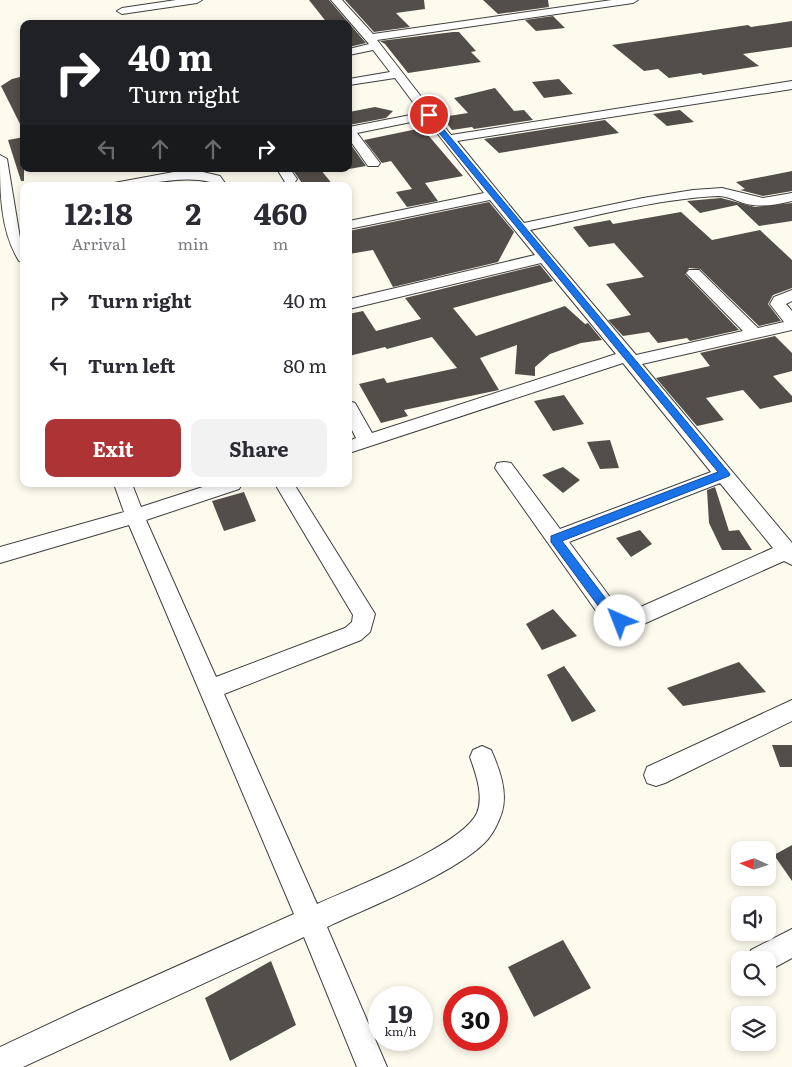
<!DOCTYPE html>
<html lang="en">
<head>
<meta charset="utf-8">
<style>
	body { margin:0; font-family:Literata,serif; background:#f2f2f3; color:#2b2b33; height:100vh; display:flex; flex-direction:column; font-size:19px; white-space:nowrap }
	* { box-sizing:border-box; margin:0 }
	p { font-size:16px; color:#7c7c81 }
	.icon { flex:none; width:28px; height:28px; fill:none; stroke:currentColor; stroke-width:2; stroke-linecap:round; stroke-linejoin:round }
	.map { position:relative; flex:1; overflow:hidden }
	.details { position:absolute; left:20px; top:182px; width:332px; height:305px; display:flex; flex-direction:column; background:#fff; border-radius:10px; box-shadow:0 2px 8px #0003 }
	.details>* { flex:none }
	.banner { position:absolute; left:20px; top:20px; width:332px; height:152px; border-radius:10px; box-shadow:0 2px 8px #0003; background:#202124; color:#fff; overflow:hidden }
	.needle { width:32px; rotate:273deg }
	.controls { position:absolute; left:731px; top:841px; display:grid; gap:10px }
	.controls a { display:grid; place-items:center; width:45px; height:45px; border-radius:10px; background:#fff; box-shadow:0 2px 8px #0003; font-size:25px }
	.speed { position:absolute; left:368px; top:986px; display:flex; gap:10px; font-size:25px; font-weight:700; text-align:center }
	.speed>* { display:grid; place-content:center; width:65px; height:65px; border-radius:50%; background:#fff; box-shadow:0 2px 8px #0003; line-height:1 }
	.speed small { font-size:12px; font-weight:400 }
	.speed .limit { border:8px solid #d22; background:#fff; color:#111 }
	.pin { position:absolute; display:grid; place-items:center; width:42px; height:42px; color:#fff; margin:-21px; border:2px solid #fff; border-radius:50%; box-shadow:0 1px 5px #0007 }
	.me { position:absolute; width:55px; margin:-28px; rotate:316deg; stroke-linejoin:round; filter:drop-shadow(0 0 4px #0008) }
	.turn { display:flex; align-items:center; gap:18px; height:105px; padding:0 25px; font-size:22px }
	.turn .icon { width:65px; height:65px; stroke-width:2.5 }
	.turn b { display:block; font-size:35px; line-height:42px }
	.lanes { display:flex; align-items:center; height:48px; padding:0 25px; background:#0003; justify-content:center; gap:25px; direction:ltr }
	.lanes .off { opacity:.35 }
	.eta { display:flex; justify-content:space-evenly; align-items:center; height:85px; text-align:center }
	.eta b { font-size:30px; font-weight:700; line-height:35px }
	.action { display:flex; gap:10px; margin-top:auto; padding:10px 25px }
	.action a { flex:1; height:58px; border-radius:10px; background:#ad3334; color:#fff; font-size:20px; font-weight:700; line-height:58px; text-align:center }
	.action a+a { background:#f2f2f3; color:#2b2b33 }
	ul { padding:0; list-style:none }
	li { display:flex; align-items:center; gap:15px; height:65px; padding:0 25px }
	li div { flex:1 }
	li b { display:block; font-size:19px }
	li em { font-style:normal }
	.map>svg:first-child { display:block }
	.building { fill:#544e4a }
	.lines { fill:none; stroke-linecap:round; stroke-linejoin:round }
	.street-casing { stroke:#3f3f3f; stroke-width:2 }
	.street { fill:#fff; fill-rule:evenodd }
	.route { fill:#1a73e8; stroke:#114b97 }
</style>
</head>
<body>
<div class="map">
<svg width="792" height="1067" viewBox="0 0 792 1067">
	<rect width="100%" height="100%" fill="#fdfbed"/>
	<path class="building" d="M309,0H329L366,43L349,47V24H328Z
		M345,0H424L425,9L396,13L410,27L374,32Z
		M483,0H548L549,7L498,14Z
		M553,16L565,28L536,31L525,20Z
		M792,21V47L743,54L759,66L703,75L701,73L669,78L658,69L644,71L612,45L748,25L751,27Z
		M453,32H459L476,51L471,52L481,62L408,73L385,44L380,41Z
		M24,76V132L1,86L12,79Z
		M559,79L573,94L544,98L532,82Z
		M495,88L514,111L524,110L533,120L474,129L472,127L452,130L442,117L468,113L454,98Z
		M375,107L393,111L386,118L349,125V112Z
		M680,110L694,122L667,126L653,114Z
		M605,120L619,133L499,153L484,139Z
		M422,128L463,176L425,183L438,201L407,207L396,192L412,189L391,161L382,163L364,140Z
		M24,137V181H21L8,140Z
		M349,142L366,166L349,169Z
		M292,169H320L334,186H304Z
		M792,171V191L763,196L740,190L745,189L736,182Z
		M721,198L755,207L792,203V221L759,226L737,205L700,213L687,201Z
		M489,202L514,232L498,262L393,287L373,250L349,254V231Z
		M681,212L712,240L760,230L792,260V288L773,295L768,304L781,321L759,326L700,269L689,268L685,274L739,330L690,341L687,338L658,343L649,332L623,336L608,320L631,315L606,284L644,277L614,243L589,247L573,227L610,220L613,224Z
		M540,265L553,281L453,308L476,336L565,306L585,324L588,323L602,340L581,343L550,354L535,367V376L515,374L517,345L480,358L499,390L404,410L408,416L381,423L359,384L384,378L387,383L457,368L432,337L387,349L385,347L349,356V314L363,311L376,331L421,319L405,298Z
		M775,336L792,353V371L773,376L792,396V402L760,409L743,390L706,398L724,420L697,426L656,378L710,366L700,353Z
		M564,395L584,424L553,431L534,401Z
		M610,440L619,468L600,469L587,442Z
		M563,467L580,480L563,493L542,475Z
		M715,487L729,531L739,530L752,550H722L709,523L707,490Z
		M244,492L256,521L224,531L212,501Z
		M640,530L652,544L631,557L616,538Z
		M553,609L577,636L542,650L526,624Z
		M739,662L766,692L683,706L667,688Z
		M564,666L596,711L572,722L547,675Z
		M772,745H792V767H780Z
		M792,845V881L774,855Z
		M563,940L591,988L534,1017L508,967Z
		M271,961L296,1025L230,1061L205,998Z"/>
	<g class="lines">
		<g class="street-casing">
			<path id="street" d="M176,0H202L197,3L122,14L117,11L122,8Z
				M331,0H342L373,34L612,0H638L633,3L377,40L451,135L792,81V89L457,141L524,223L643,198L693,190L722,188L763,198L792,193V201C775,205 760,208 743,203C735,200 727,196 718,196C655,199 592,217 530,230L636,355L743,331L689,276L686,273L689,270H699L758,328L784,322L770,304L774,297L792,290V301L786,304L792,311V330L642,364L792,543V565L784,561L628,631L606,625L495,468L497,463L504,462L511,463L560,529L711,472L623,363L349,453V441L356,438L349,424V401L355,403L372,433L616,354L541,263L349,309V299L535,255L490,200L349,229V221L484,193L426,119L357,133L380,163L378,166H368L349,139V127L421,113L395,78L349,85V79L390,72L373,50L349,55V49L369,44ZM720,483L773,548L627,613L621,612L569,542Z
				M0,155L7,159L20,238L24,244V262L19,261C0,230 0,192 0,155Z
				M277,169H290L297,179L295,182H285Z
				M179,171L203,172L220,176L227,186H213L210,182C177,174 145,188 112,186L114,183Z
				M114,484H132L141,507L212,484H242L239,489L146,520L216,677L345,628L352,622L353,615L275,484H294L375,614L370,632L361,640L224,694L317,904C352,888 462,846 477,813C484,796 476,774 470,757L473,750L482,746L491,750C499,768 508,791 502,812C499,821 494,832 488,839C461,871 367,908 327,927L387,1067H357L304,937L23,1067H0V1047L81,1009L294,914L129,525L0,563V547L124,512Z
				M792,700V721L665,783L656,786L647,783L644,775L647,767Z
				M792,929V958L768,971V960H747L751,950Z"/>
		</g>
		<use href="#street" class="street"/>
	</g>
	<path class="route" d="M426,114H431L730,474L729,476L562,541L618,615L626,621L624,625L620,626L610,622L551,542V536L718,472L426,117Z"/>
</svg>
<div class="controls">
<a><svg class="needle" viewBox="-14 -14 28 28"><path d="M0-13l5 13h-10z" fill="#e53935"/><path d="M0 13l5-13h-10z" fill="#7c7c81"/></svg></a>
<a><svg class="icon" aria-label="sound" viewBox="0 0 24 24"><path d="M4 9h4l5-4v14l-5-4H4zM17 9q2 3 0 6"/></svg></a>
<a><svg class="icon" aria-label="search" viewBox="0 0 24 24"><circle cx="10" cy="10" r="6"/><path d="M15 15l6 6"/></svg></a>
<a><svg class="icon" aria-label="layers" viewBox="0 0 24 24"><path d="M12 4l9 5-9 5-9-5zM3 14l9 5 9-5"/></svg></a>
</div>
<div class="speed"><div>19<small>km/h</small></div><div class="limit">30</div></div>
<div class="pin" style="left:429px;top:115px;background:#d93025"><svg class="icon" aria-label="arrive" viewBox="0 0 24 24"><path d="M6 21V4h12l-3 4 3 4H6"/></svg></div>
<svg class="me" style="left:620px;top:621px" viewBox="-20 -20 40 40"><circle r="19" fill="#fff"/><path d="M0-13L10 11 0 6-10 11z" fill="#1a73e8"/></svg>
<div class="banner">
<div class="turn"><svg class="icon" aria-label="right" viewBox="0 0 24 24"><path d="M7 20v-9h11M14 6l5 5-5 5"/></svg><div><b>40 m</b>Turn right</div></div>
<div class="lanes"><svg class="icon off" aria-label="left" viewBox="0 0 24 24"><path d="M17 20v-9H6M10 6l-5 5 5 5"/></svg><svg class="icon off" aria-label="ahead" viewBox="0 0 24 24"><path d="M12 20V5M6 11l6-6 6 6"/></svg><svg class="icon off" aria-label="ahead" viewBox="0 0 24 24"><path d="M12 20V5M6 11l6-6 6 6"/></svg><svg class="icon" aria-label="right" viewBox="0 0 24 24"><path d="M7 20v-9h11M14 6l5 5-5 5"/></svg></div>
</div>
<section class="details">
<div class="eta">
<div><b>12:18</b><p>Arrival</p></div>
<div><b>2</b><p>min</p></div>
<div><b>460</b><p>m</p></div>
</div>
<ul>
<li><svg class="icon" aria-label="right" viewBox="0 0 24 24"><path d="M7 20v-9h11M14 6l5 5-5 5"/></svg><div><b>Turn right</b></div><em>40 m</em></li>
<li><svg class="icon" aria-label="left" viewBox="0 0 24 24"><path d="M17 20v-9H6M10 6l-5 5 5 5"/></svg><div><b>Turn left</b></div><em>80 m</em></li>
</ul>
<div class="action"><a>Exit</a><a>Share</a></div>
</section>
</div>
</body>
</html>
